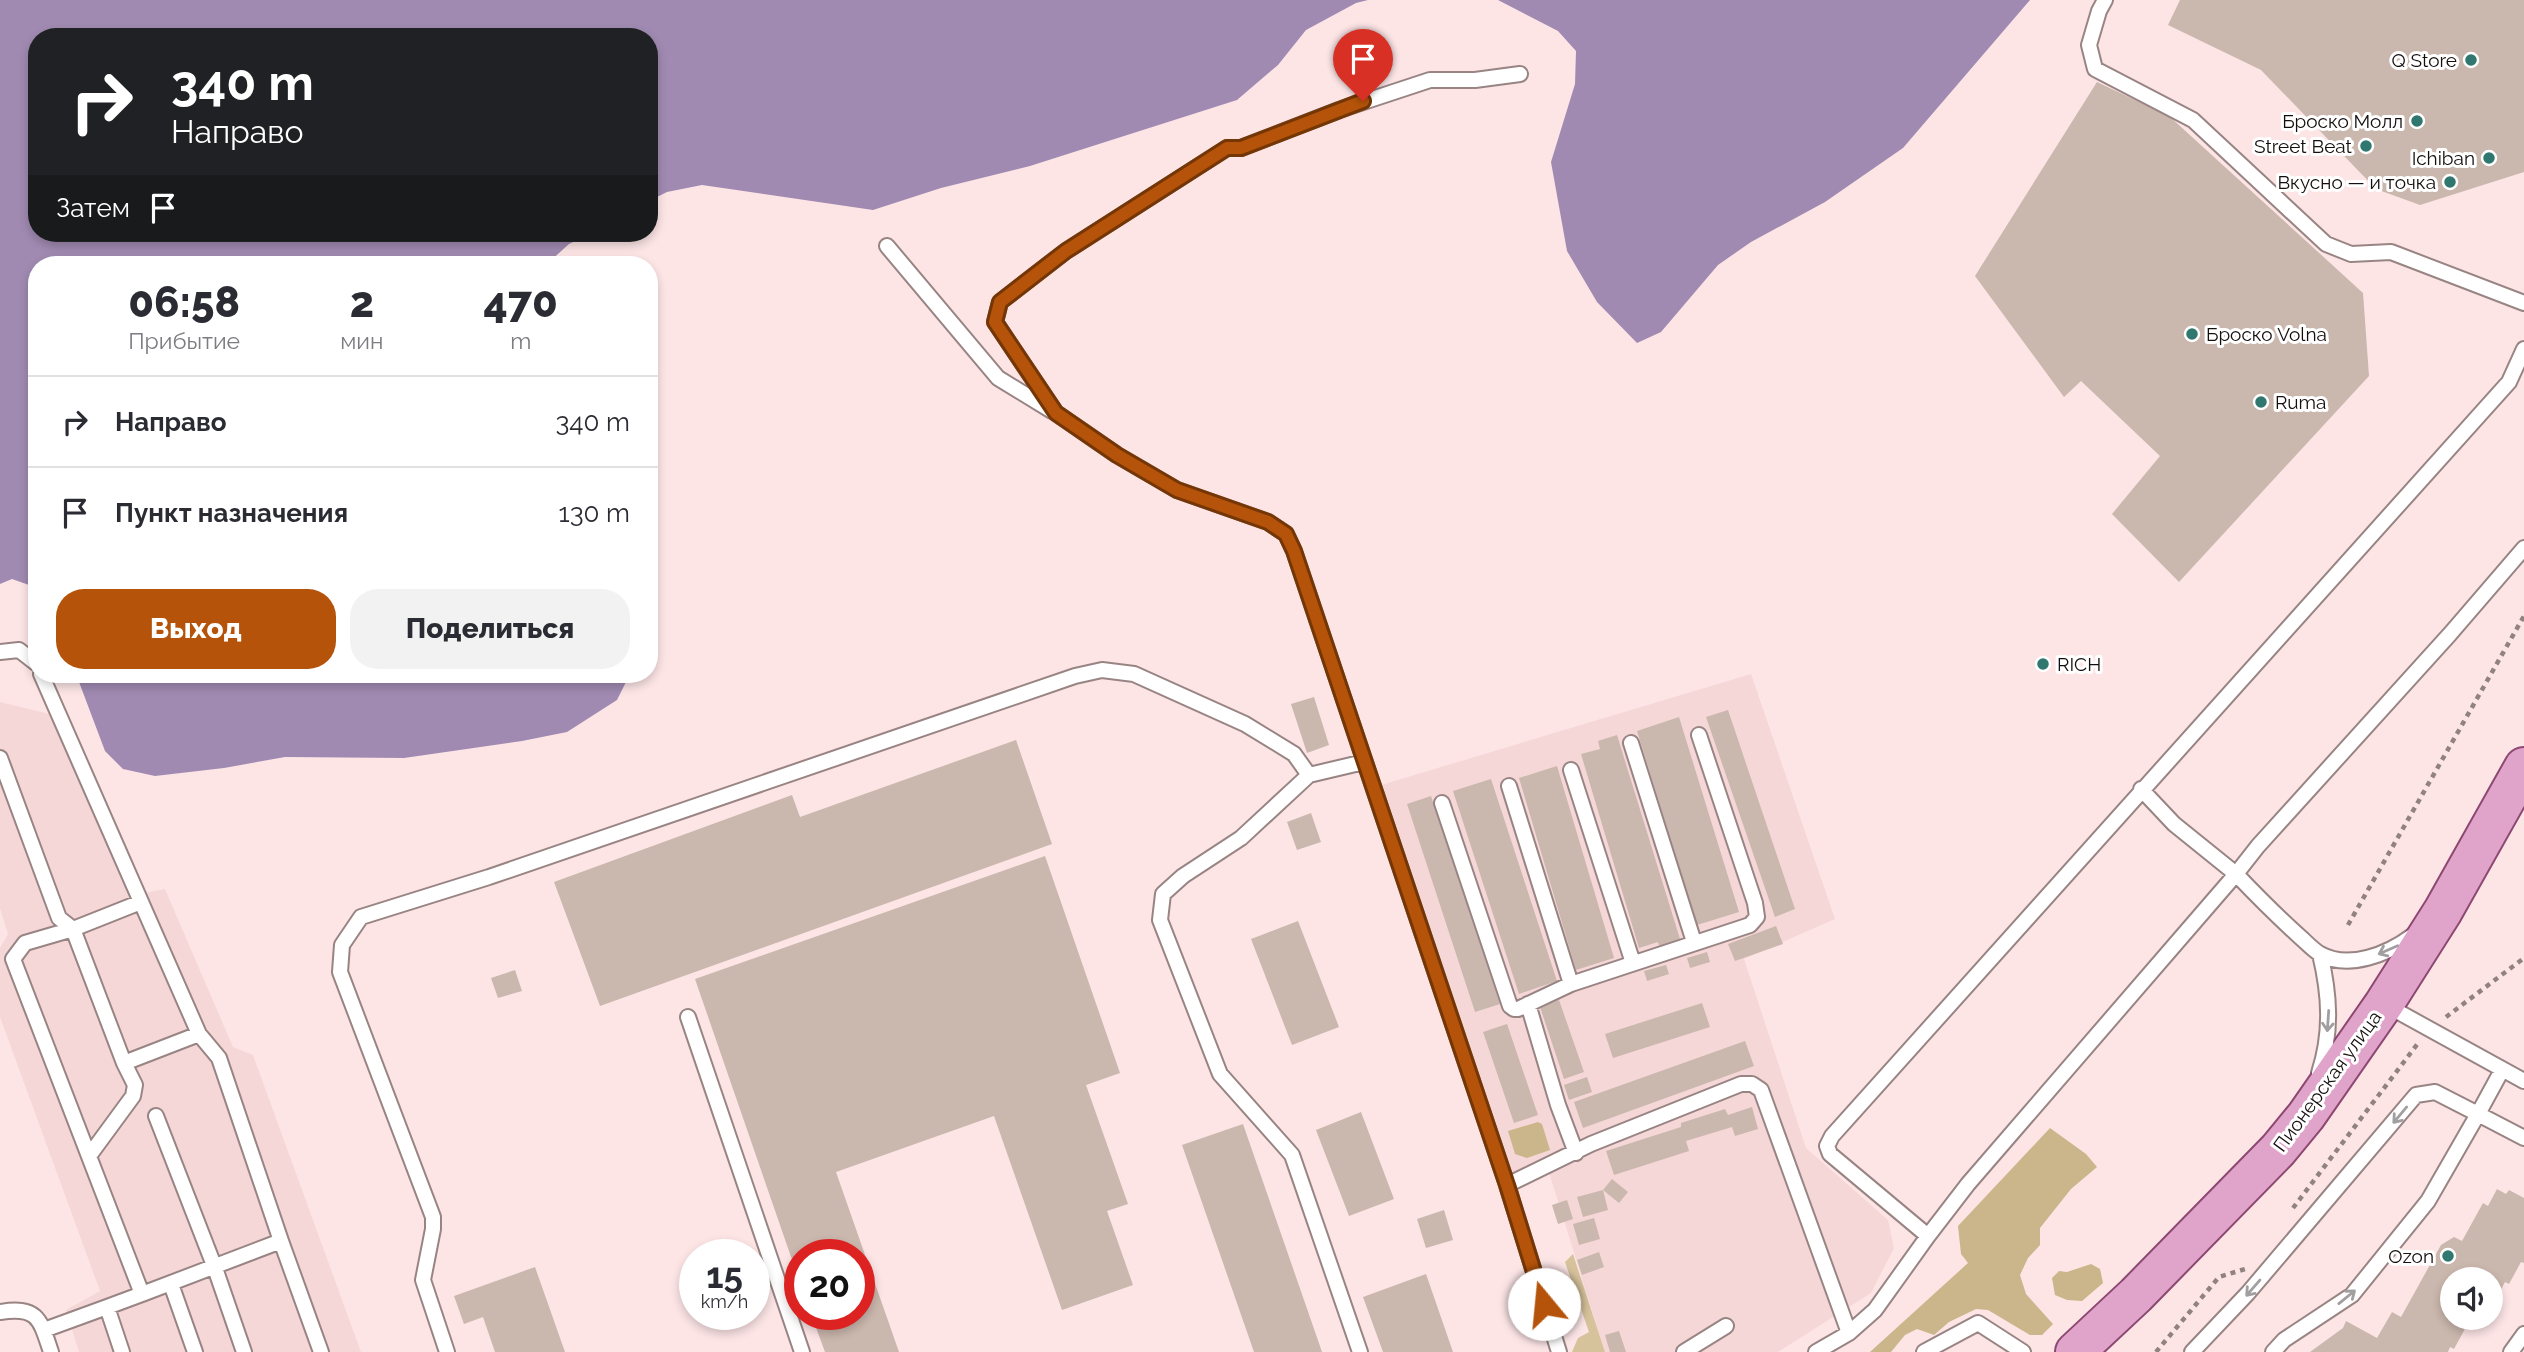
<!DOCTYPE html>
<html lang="ru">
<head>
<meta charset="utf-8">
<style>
	body { margin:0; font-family:Raleway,sans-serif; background:#f2f2f3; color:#2b2b33; height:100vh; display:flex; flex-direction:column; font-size:26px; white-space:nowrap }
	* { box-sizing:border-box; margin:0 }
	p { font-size:23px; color:#7c7c81 }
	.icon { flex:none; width:38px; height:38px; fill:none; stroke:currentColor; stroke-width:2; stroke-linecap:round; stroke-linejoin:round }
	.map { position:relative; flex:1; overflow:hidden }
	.details { position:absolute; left:28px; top:256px; width:630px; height:427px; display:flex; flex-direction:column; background:#fff; border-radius:28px; box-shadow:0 4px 10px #0003 }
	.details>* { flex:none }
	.guide { position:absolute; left:28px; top:28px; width:630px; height:214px; border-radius:28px; box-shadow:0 4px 10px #0003; background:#202124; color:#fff; overflow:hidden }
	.controls { position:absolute; left:2440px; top:1267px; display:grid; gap:14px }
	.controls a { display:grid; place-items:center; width:63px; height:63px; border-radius:50%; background:#fff; box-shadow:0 4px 10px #0003; font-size:35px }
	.speed { position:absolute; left:679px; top:1239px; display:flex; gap:14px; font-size:35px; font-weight:700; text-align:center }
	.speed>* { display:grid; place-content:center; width:91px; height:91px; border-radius:50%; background:#fff; box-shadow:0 4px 10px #0003; line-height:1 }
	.speed small { font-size:18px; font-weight:400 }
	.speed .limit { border:10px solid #d22; background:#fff; color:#111 }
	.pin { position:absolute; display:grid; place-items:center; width:60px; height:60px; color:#fff; margin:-72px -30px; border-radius:50% 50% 50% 0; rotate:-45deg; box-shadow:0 0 7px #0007 }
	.pin .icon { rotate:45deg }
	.me { position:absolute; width:77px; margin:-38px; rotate:343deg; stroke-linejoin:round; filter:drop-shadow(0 0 5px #0008) }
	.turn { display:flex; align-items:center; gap:24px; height:147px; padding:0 28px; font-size:32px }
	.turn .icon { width:91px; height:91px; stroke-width:2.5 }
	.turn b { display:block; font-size:49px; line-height:60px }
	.then { display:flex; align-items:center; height:66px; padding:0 28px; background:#0003; gap:14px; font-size:26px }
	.eta { display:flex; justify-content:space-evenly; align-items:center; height:119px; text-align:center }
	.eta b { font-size:42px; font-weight:800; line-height:49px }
	.cta { display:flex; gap:14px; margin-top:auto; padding:14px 28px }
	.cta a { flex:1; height:80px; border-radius:28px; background:#b45309; color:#fff; font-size:28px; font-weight:800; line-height:80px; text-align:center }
	.cta a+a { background:#f2f2f3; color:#2b2b33 }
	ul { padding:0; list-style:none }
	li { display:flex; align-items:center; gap:21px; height:91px; padding:0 28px; border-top:2px solid #e1e1e2 }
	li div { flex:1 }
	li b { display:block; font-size:26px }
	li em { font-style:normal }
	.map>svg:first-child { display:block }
	.built { fill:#f6d7d7 }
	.green { fill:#d6c29b }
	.forest { fill:#cbb58a }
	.water { fill:#a08ab1 }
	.building { fill:#cab7ad }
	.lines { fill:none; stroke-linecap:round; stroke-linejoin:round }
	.service-casing { stroke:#998484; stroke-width:18 }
	.primary-casing { stroke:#8c4871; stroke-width:42 }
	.path { stroke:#918181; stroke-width:4.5; stroke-dasharray:5 5; stroke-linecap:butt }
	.service { stroke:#fff; stroke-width:14 }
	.primary { stroke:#e0a4ca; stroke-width:38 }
	.oneway { stroke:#a19f9f }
	.route-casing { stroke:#753606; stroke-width:18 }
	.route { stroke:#b45309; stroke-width:12 }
	.poi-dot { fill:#30776f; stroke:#fff; stroke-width:2.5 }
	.labels { text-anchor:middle; stroke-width:6; stroke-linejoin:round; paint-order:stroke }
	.poi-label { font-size:19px; fill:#150e0e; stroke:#fff; text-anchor:end }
	.street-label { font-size:19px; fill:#150e0e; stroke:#fff }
</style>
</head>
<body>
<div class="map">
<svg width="2524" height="1352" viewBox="0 0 2524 1352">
	<rect width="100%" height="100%" fill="#fde5e6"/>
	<path class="built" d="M1751,674L1835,919L1744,959L1806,1148L1888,1220L1894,1248L1871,1293L1778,1352H1605L1547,1166L1504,1179L1381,785Z
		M0,702L62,717L139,894L165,889L233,1047L253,1055L361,1352H79L66,1310L100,1291L0,1017V948L8,934L0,908Z"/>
	<path class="green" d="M1573,1254L1605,1352H1572L1578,1338L1589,1332L1565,1262Z"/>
	<path class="forest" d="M1538,1122L1542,1124L1550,1150L1527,1158L1515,1154L1508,1131Z
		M2050,1128L2086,1154L2097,1167L2071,1189L2040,1228V1245L2028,1258L2020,1275L2026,1294L2053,1324L2042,1335H2030L1988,1310L1976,1309L1949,1322L1934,1335L1917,1329L1905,1335L1891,1352H1870L1968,1263L1961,1254L1958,1226Z
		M2091,1264L2100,1269L2103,1283L2082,1301L2067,1300L2055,1295L2052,1278L2059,1271L2067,1272Z"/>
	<path class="water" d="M0,0H1368L1356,3L1306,30L1278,65L1237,100L1030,166L941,188L873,210L702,185L667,192L649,201V37H37V233H591L569,244L547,264H37V592L29,585L12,579L0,584Z
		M1498,0H2030L1903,148L1825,202L1751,242L1718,265L1661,332L1637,343L1597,302L1567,251L1551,162L1575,84L1576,51L1558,31Z
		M76,674H630L617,700L567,732L522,741L404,758L285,757L224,768L155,776L123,769L105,751Z"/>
	<path class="building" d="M2180,0H2524V172L2420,205L2376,189L2261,70L2168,25Z
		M2097,82L2169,116L2363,293L2369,376L2179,582L2112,514L2160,456L2081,381L2064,397L1975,276Z
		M1314,697L1329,745L1307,753L1291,704Z
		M1728,710L1795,909L1775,917L1706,717Z
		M1679,717L1739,912L1697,925L1637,731Z
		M1617,735L1680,939L1659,946L1658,942L1639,948L1581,754L1600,749L1598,741Z
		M1016,740L1052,844L600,1006L554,882L792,795L800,817Z
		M1557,766L1614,958L1576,970L1519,778Z
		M1491,779L1557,981L1519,994L1453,791Z
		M1431,796L1500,1004L1475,1012L1407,804Z
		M1311,813L1321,842L1297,850L1287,822Z
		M1045,856L1120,1073L1086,1085L1128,1204L1107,1211L1133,1285L1062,1310L994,1116L836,1172L899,1352H825L811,1314H859V1255H800L799,1280L695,979Z
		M1298,921L1339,1027L1292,1045L1251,939Z
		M1776,926L1783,944L1735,961L1728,944Z
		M1707,952L1710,962L1690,968L1687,958Z
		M1666,965L1669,974L1647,981L1644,971Z
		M515,970L522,991L498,998L491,978Z
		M1559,1000L1584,1072L1564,1079L1540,1007Z
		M1702,1003L1710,1027L1613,1058L1605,1034Z
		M1507,1024L1538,1115L1514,1123L1483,1032Z
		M1745,1041L1754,1066L1583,1128L1574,1102Z
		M1587,1077L1592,1092L1569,1100L1564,1085Z
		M1752,1107L1758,1129L1735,1136L1732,1127L1686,1141L1689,1151L1614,1175L1606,1151L1681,1127V1123L1725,1109L1728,1115Z
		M1361,1112L1394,1199L1349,1216L1316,1130Z
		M1243,1124L1322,1352H1254L1182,1145Z
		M1612,1179L1628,1192L1619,1203L1603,1190L1608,1210L1583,1217L1577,1197L1603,1190Z
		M2497,1189L2506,1194L2509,1190L2524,1198V1263L2521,1262L2509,1284L2505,1282L2498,1295L2493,1292L2490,1298V1279H2452V1318H2479L2472,1330L2466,1327L2454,1349L2450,1347L2448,1352H2310L2343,1328L2346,1321L2377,1338L2392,1312L2401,1317L2441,1245L2454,1237L2462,1241L2483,1203L2488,1206Z
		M1567,1200L1573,1219L1558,1224L1552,1205Z
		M1444,1210L1453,1240L1426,1248L1417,1219Z
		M1594,1218L1600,1239L1579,1245L1573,1224Z
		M1599,1252L1604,1267L1582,1275L1577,1260Z
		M535,1267L565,1352H495L483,1317L464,1324L454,1296Z
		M1426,1274L1453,1352H1383L1363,1297Z
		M1619,1331L1626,1352H1610L1605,1335Z"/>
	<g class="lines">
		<g class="service-casing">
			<path id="service" d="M2105,0L2099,11L2089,45L2095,69L2193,120L2326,244L2351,254L2391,252L2524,303
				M1520,74L1475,80H1430L1339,110L1241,148H1227L1066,251L1000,302L995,322L1056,413L1117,455L1177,490L1268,522L1286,534L1294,551L1507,1185L1559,1352
				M887,246L998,378L1052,411
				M0,652L19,650L37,664
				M41,674L199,1034L219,1058L281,1241L142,1294
				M1631,743L1694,942
				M0,758L59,918L73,929L124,1063L135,1085L133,1096L89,1156
				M1571,770L1633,963
				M1509,786L1571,984
				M1442,803L1510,1006L1514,1009H1518L1571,984L1750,925L1757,917L1755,903L1699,735
				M2412,936C2388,954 2349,970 2320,954C2312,949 2305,941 2299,936C2277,916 2256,895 2236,874L2258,846L2450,634L2524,548
				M1528,1004L1558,1105L1576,1153
				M2384,1004L2524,1081
				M688,1017L802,1352
				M124,1063L199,1034
				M2502,1070L2478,1114L2524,1138
				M2319,1073C2332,1033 2330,995 2320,954
				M156,1116L215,1268L244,1352
				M1507,1185L1591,1144L1741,1084H1752L1761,1090L1849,1333
				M1928,1236L1830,1154L1827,1146L1832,1136L2509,382L2524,349
				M281,1241L321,1352
				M171,1284L195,1352
				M107,1307L142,1294L13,959L25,943L73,929L141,902
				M0,1312C38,1306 40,1319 51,1352
				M44,1330L107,1307L122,1352
				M447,1352L423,1280L433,1229V1217L340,972L342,945L361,917L489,877L1075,676L1102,670L1134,674L1245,724L1294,754L1309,775
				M1360,1352L1292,1155L1220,1074L1160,920L1163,894L1183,876L1241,838L1309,775L1364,762
				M1684,1352L1726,1326
				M1816,1352L1849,1333L1875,1310L1928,1236L1968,1184L2236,874L2174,824L2141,789
				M1924,1352L1978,1323L2023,1352
				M2192,1352L2248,1293L2416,1095L2435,1092L2478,1114L2428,1201L2352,1295L2284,1340L2273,1352
				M2511,1352L2524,1334"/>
		</g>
		<g class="primary-casing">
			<path id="primary" d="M2075,1352L2136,1295L2278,1150L2306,1116L2384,1004L2443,911L2524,767"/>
		</g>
		<path class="path" d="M2348,925L2524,616
			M2446,1017L2524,958
			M2293,1208L2419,1042
			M2156,1352L2219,1277L2245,1269"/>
		<use href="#service" class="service"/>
		<use href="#primary" class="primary"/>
	</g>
	<defs><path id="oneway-shaft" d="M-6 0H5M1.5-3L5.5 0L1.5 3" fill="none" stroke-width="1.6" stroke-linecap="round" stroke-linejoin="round" transform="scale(1.75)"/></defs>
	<g class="oneway">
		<use href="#oneway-shaft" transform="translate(2388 950) rotate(156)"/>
		<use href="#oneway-shaft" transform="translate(2328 1021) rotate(94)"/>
		<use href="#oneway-shaft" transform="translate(2400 1115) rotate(130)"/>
		<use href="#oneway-shaft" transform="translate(2253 1288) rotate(131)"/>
		<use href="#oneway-shaft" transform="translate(2347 1297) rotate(-39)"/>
	</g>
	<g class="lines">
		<g class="route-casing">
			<path id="route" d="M1363,101L1241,148H1227L1066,251L1000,302L995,322L1056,413L1117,455L1177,490L1268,522L1286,534L1294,551L1507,1185L1544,1304"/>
		</g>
		<use href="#route" class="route"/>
	</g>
	<g class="poi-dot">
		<circle cx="2471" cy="60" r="7"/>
		<circle cx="2417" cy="121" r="7"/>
		<circle cx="2366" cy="146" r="7"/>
		<circle cx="2489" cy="158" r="7"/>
		<circle cx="2450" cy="182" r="7"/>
		<circle cx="2192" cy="334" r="7"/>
		<circle cx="2261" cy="402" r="7"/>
		<circle cx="2043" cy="664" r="7"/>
		<circle cx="2448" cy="1256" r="7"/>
	</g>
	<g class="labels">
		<g class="poi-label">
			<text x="2457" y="67">Q Store</text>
			<text x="2403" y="128">Броско Молл</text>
			<text x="2352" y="153">Street Beat</text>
			<text x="2475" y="165">Ichiban</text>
			<text x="2436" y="189">Вкусно — и точка</text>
			<text x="2206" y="341" text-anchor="start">Броско Volna</text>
			<text x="2275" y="409" text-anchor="start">Ruma</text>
			<text x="2057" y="671" text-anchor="start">RICH</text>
			<text x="2434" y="1263">Ozon</text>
		</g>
		<g class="street-label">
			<text transform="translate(2327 1081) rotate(-54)" y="7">Пионерская улица</text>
		</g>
	</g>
</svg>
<div class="controls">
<a><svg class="icon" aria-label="sound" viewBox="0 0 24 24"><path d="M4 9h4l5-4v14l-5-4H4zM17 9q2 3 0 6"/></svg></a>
</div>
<div class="speed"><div>15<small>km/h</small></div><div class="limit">20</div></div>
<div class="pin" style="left:1363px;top:101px;background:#d93025"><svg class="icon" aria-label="arrive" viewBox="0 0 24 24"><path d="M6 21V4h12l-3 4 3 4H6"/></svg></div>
<svg class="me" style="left:1544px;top:1304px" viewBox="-20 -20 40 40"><circle r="19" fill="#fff"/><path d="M0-13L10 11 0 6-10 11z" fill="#b45309"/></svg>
<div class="guide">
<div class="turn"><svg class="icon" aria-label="right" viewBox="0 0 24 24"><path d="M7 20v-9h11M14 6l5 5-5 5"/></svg><div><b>340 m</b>Направо</div></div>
<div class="then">Затем<svg class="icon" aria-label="arrive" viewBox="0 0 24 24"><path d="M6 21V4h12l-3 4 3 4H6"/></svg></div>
</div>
<section class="details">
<div class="eta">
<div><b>06:58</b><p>Прибытие</p></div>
<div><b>2</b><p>мин</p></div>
<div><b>470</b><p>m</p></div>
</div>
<ul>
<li><svg class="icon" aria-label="right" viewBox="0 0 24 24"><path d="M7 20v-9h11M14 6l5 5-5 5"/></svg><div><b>Направо</b></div><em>340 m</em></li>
<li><svg class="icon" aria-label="arrive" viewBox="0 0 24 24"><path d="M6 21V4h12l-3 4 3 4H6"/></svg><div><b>Пункт назначения</b></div><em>130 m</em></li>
</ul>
<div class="cta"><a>Выход</a><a>Поделиться</a></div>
</section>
</div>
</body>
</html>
